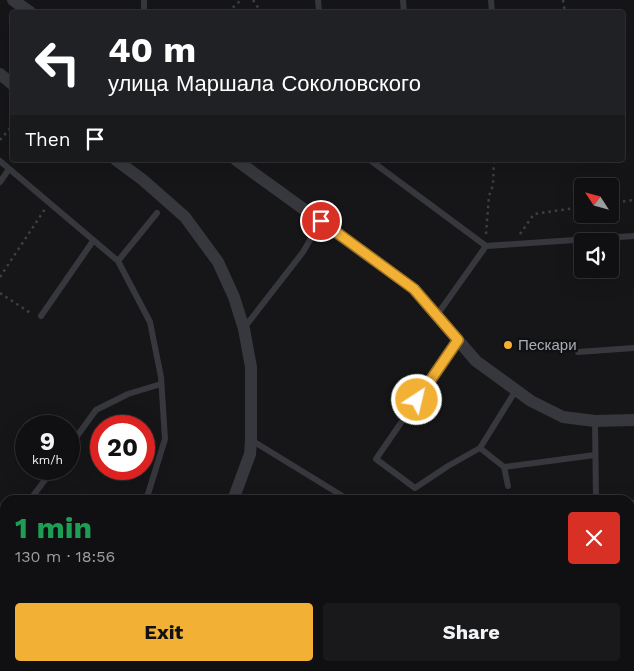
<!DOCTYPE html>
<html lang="en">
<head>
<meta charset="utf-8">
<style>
	body { margin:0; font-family:"Work Sans",sans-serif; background:#19191b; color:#f1f3f6; height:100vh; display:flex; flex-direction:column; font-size:19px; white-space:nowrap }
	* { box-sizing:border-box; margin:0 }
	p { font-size:16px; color:#9c9d9f }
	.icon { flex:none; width:28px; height:28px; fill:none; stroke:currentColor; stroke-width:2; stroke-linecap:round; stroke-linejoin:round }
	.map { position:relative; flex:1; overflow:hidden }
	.panel { position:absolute; left:0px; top:495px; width:635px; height:176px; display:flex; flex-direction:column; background:#101012; border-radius:15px 15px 0 0; box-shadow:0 5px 20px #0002,0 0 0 1px #303032 }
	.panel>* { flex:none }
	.top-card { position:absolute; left:10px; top:10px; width:615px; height:152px; border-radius:5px; box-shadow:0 5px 20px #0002,0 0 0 1px #303032; background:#202124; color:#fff; overflow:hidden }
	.needle { width:32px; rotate:306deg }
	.fabs { position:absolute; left:574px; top:178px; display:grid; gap:10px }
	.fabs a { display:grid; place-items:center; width:45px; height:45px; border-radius:5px; background:#101012; box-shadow:0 5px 20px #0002,0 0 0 1px #303032; font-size:25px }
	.speed { position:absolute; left:15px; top:415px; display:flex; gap:10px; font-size:25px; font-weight:700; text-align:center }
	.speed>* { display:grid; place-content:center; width:65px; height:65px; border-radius:50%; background:#101012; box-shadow:0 5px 20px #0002,0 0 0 1px #303032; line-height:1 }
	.speed small { font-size:12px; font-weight:400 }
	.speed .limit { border:8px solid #d22; background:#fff; color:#111 }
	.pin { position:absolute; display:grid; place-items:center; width:42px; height:42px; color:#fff; margin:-21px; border:2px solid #fff; border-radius:50%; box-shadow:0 1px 5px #0007 }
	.me { position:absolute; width:55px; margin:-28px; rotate:35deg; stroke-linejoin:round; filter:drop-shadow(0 0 4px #0008) }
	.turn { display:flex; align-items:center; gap:18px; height:105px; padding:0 15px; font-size:22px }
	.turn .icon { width:65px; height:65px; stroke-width:2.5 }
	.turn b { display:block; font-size:35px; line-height:42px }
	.then { display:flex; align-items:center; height:48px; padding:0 15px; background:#0003; gap:10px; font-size:19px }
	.round { display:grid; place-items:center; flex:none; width:52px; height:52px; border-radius:5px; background:#19191b }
	.overview { display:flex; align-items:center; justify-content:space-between; height:85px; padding:0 15px }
	h1 { font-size:30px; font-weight:700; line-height:38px; color:#1e9e55 }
	.cta { display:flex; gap:10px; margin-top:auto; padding:10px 15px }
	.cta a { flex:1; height:58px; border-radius:5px; background:#f2b134; color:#111; font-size:20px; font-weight:700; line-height:58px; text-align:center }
	.cta a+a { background:#19191b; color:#f1f3f6 }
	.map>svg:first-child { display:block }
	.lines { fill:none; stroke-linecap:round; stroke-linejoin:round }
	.path { stroke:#3d3f44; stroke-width:2.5; stroke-dasharray:2.5 4; stroke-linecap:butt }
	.service { stroke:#37383d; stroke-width:6 }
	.minor { stroke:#37383d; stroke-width:12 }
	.route-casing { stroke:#9d7322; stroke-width:12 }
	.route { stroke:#f2b134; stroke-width:9 }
	.poi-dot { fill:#f2b134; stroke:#111113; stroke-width:2 }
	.labels { text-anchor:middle; stroke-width:5; stroke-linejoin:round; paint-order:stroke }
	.poi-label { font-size:15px; fill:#a8adb8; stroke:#111113; text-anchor:start }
</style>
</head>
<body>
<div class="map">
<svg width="634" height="671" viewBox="0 0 634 671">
	<rect width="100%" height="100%" fill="#161618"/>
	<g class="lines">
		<path class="path" d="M253,0L261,12
			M563,0L565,12
			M228,12L241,0
			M0,140L12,126
			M610,203L634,200
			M486,234L489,196L493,185L494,160
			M520,234L534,214L582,207
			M0,277L45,209
			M0,293L32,314"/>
		<path class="service" d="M144,0V12
			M318,0L319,12
			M403,0L404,12
			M491,0L492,12
			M370,160L486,246L634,236
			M0,161L118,261L157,213
			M0,182L9,169
			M118,261L150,322L161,377L165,439L148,494L144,500
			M437,315L486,246
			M41,316L93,241
			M244,328L303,252L321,221
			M458,340L376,459L415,488L448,466L480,448
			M578,352L634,348
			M595,421L596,500
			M251,440L349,500
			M69,447L96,410L128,394L161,384
			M504,467L595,455
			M508,486L504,467L480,448L516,390
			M30,500L53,469
			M630,503H634
			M630,562L634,561
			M630,616L634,619
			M0,652L5,645
			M284,666L290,671
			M349,666L354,671
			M377,666L381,671
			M448,666L454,671
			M484,666L490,671
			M545,666L551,671
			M619,666L626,671
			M228,671L231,666
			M426,671L428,666"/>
		<path class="minor" d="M13,0L30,12
			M0,74L12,84
			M116,160L143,180L185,217L218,262L234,297L244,329L251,367V440L250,454L233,500
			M236,160L414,289L476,361L531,401L563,417L595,421L634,420
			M123,671L126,666"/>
	</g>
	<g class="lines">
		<g class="route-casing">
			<path id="route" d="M321,221L414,289L458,340L417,400"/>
		</g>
		<use href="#route" class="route"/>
	</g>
	<circle class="poi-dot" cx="508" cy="345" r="5"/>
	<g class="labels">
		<g class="poi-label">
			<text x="518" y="350">Пескари</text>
		</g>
	</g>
</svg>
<div class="fabs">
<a><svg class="needle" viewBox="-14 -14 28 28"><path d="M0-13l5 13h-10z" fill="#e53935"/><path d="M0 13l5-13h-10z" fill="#9c9d9f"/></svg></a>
<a><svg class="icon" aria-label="sound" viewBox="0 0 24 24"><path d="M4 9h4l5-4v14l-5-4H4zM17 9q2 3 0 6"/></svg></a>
</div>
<div class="speed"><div>9<small>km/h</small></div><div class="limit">20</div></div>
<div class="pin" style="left:321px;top:221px;background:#d93025"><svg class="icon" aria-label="arrive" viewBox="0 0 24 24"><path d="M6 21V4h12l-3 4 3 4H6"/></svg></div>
<svg class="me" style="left:417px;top:400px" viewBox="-20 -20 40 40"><circle r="17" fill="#f2b134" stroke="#fff" stroke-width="3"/><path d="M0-11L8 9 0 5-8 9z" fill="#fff"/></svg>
<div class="top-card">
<div class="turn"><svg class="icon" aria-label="left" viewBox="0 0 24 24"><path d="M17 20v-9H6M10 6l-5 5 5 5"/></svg><div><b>40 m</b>улица Маршала Соколовского</div></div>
<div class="then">Then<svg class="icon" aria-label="arrive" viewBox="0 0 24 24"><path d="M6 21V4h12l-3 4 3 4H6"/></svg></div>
</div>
<section class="panel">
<div class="overview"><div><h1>1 min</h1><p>130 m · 18:56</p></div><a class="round" style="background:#d93025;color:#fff"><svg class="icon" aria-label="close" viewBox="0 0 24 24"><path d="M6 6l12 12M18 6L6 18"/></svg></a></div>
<div class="cta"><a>Exit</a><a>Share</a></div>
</section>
</div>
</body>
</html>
